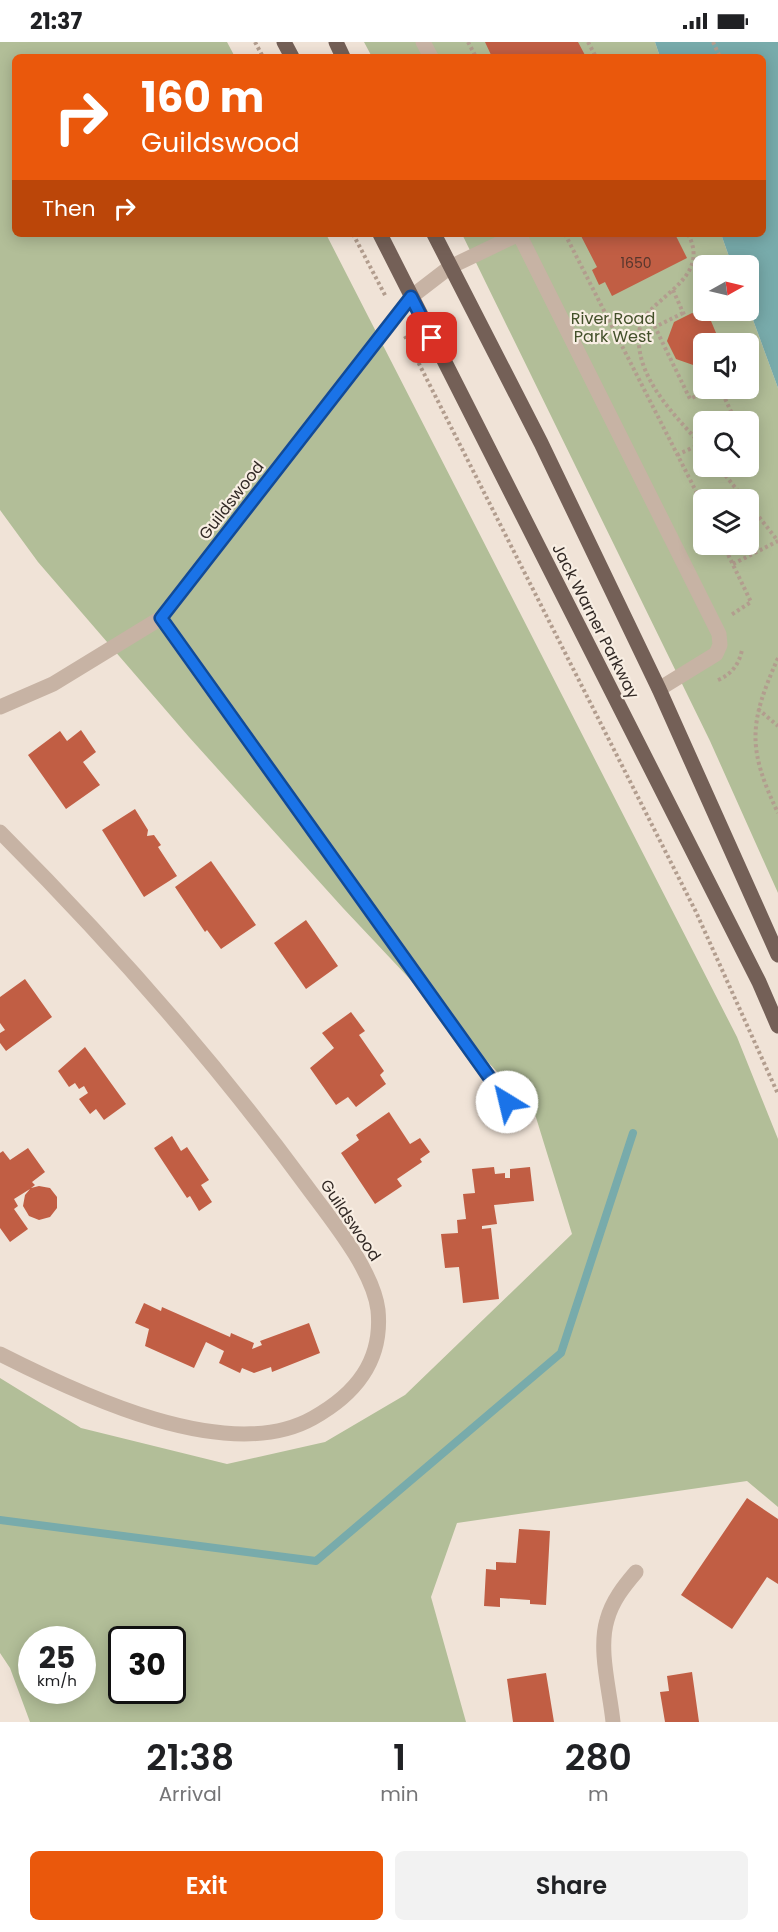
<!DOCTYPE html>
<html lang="en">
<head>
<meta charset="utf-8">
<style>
	body { margin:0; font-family:Poppins,sans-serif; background:#f2f2f2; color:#202124; height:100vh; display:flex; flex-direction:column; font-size:22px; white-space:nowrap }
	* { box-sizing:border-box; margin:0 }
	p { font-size:20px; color:#757577 }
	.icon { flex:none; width:33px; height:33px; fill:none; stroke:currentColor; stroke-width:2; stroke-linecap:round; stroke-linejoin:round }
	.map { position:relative; height:1680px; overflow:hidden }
	.panel { display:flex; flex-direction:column; background:#fff; flex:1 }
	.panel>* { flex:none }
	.banner { position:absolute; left:12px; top:12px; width:754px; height:183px; border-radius:9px; box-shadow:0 3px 15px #0003; background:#ea580c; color:#fff; overflow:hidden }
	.needle { width:39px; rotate:82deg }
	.controls { position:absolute; left:693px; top:213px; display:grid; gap:12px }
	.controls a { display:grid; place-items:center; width:66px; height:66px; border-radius:9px; background:#fff; box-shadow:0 3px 15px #0003; font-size:30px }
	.speed { position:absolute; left:18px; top:1584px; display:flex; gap:12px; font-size:30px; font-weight:700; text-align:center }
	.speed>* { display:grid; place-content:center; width:78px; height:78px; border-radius:50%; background:#fff; box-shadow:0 3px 15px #0003; line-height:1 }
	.speed small { font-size:15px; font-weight:400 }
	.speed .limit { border:3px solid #111; border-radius:9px; background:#fff; color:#111 }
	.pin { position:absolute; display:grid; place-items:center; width:51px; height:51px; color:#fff; margin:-26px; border-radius:12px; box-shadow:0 3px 9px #0006 }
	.me { position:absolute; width:66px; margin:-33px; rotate:324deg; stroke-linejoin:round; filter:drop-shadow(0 0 4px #0008) }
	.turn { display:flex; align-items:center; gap:21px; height:126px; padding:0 30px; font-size:27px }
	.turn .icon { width:78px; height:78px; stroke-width:2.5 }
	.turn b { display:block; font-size:42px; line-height:51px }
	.then { display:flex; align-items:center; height:57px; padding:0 30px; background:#0003; gap:12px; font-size:22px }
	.eta { display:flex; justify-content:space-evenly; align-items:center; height:102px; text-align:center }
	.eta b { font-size:36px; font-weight:600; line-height:42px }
	.button { display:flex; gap:12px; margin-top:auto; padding:12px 30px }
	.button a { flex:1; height:69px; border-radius:9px; background:#ea580c; color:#fff; font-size:24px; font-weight:600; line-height:69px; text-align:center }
	.button a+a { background:#f2f2f2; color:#202124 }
	.status { display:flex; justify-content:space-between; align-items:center; height:42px; padding:0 30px; background:#fff; direction:ltr }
	.status svg { height:16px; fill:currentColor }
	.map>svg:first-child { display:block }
	.green { fill:#b2be98; fill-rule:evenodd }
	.water { fill:#78abab }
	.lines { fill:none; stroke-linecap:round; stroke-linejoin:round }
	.stream { stroke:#78abab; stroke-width:8 }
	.building { fill:#c15e44 }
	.path { stroke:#b29d8e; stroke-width:4; stroke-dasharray:3 3; stroke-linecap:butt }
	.minor { stroke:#c7b3a4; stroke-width:15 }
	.major { stroke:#746057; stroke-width:15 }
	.route-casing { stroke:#114b97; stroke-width:15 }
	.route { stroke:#1a73e8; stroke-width:10 }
	.labels { text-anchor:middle; stroke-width:4.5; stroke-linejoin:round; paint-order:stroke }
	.number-label { font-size:14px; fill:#56362d }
	.park-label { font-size:16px; fill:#43502a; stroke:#f8eee3 }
	.street-label { font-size:16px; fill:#322925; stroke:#f8eee3 }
</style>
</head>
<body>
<div class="status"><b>21:37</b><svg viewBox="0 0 49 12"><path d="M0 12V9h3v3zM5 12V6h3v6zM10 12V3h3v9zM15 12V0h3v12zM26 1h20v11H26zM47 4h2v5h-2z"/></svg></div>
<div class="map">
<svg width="778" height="1680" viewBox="0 0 778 1680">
	<rect width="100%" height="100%" fill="#f0e3d7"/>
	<path class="green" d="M0,0H227L235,15H15V192H326L737,995L778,1097V1465L747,1439L457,1481L431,1555L466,1680H30L10,1626L0,1611V1336L81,1386L227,1422L325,1400L405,1353L572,1192L534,1069L343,866L189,695L38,520L0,468ZM32,1598H82V1648H32ZM122,1598H172V1648H122Z
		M364,0H655L660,15H372Z
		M462,192H721L732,223L704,224V268L749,267L778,346V851L710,699ZM704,302H748V346H704ZM704,380H748V424H704ZM704,458H748V502H704Z"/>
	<path class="water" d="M655,0H778V346L749,267L748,224L732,223L721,192H764V15H660Z"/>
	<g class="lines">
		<path class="stream" d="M0,1478L316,1519L561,1311L633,1091"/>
	</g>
	<path class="building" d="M485,0H578L586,15H492Z
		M580,192H675L687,216L612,254L605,240L599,243L592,228L597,225Z
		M692,271L711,279L719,298L718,302H704V321L696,324L676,317L667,299L674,280Z
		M81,688L96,710L83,720L100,743L66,767L28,713L60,689L67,699Z
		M135,767L148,788L147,794L154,793L161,803L158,805L177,834L144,855L102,788Z
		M211,819L256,883L221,907L207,888L205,890L175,845Z
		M306,878L338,924L306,947L274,901Z
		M25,937L52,975L6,1009L0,1001V991L5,988L0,981V955Z
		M351,970L365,989L359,993L384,1029L380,1033L386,1042L356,1065L348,1055L336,1063L310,1026L334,1006L322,991Z
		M85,1005L126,1062L104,1078L96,1067L90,1072L79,1057L88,1051L84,1044L79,1047L75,1041L69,1045L58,1029Z
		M389,1070L410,1102L420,1096L430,1110L420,1117L422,1120L397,1137L402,1144L375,1162L341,1111L359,1098L356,1093Z
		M172,1094L181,1109L187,1105L209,1138L201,1143L212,1160L199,1169L190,1154L187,1156L154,1106Z
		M28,1106L45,1130L32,1140L35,1143L31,1146L39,1144L50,1146L57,1155V1166L50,1175L39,1178L29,1174L23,1164L25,1153L30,1147L14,1157L18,1164L14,1167L28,1187L10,1200L0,1186V1111L3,1109L10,1118Z
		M494,1125L495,1132L505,1131V1136H510V1127L530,1125L534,1159L494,1163L497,1182L482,1184V1187L491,1186L499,1257L463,1261L459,1225L445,1226L441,1192L458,1191L457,1178L466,1177L463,1152L475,1151L472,1127Z
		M144,1261L161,1269L162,1265L230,1295L231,1291L254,1301L252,1307L262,1303L260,1299L309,1281L320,1311L272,1330L271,1325L254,1331L242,1326L240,1331L219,1321L224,1309L206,1300L194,1326L145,1304L149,1287L135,1281Z
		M747,1456L778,1477V1542L767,1535L732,1587L681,1553Z
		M519,1487L550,1489L546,1563L530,1562V1558L500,1556V1565L484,1564L486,1527L496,1528V1520L516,1521Z
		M692,1630L699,1680H665L660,1650L669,1649L667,1634Z
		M546,1631L554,1680H513L507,1637Z"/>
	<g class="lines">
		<path class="path" d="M255,0L263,15
			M468,0L476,15
			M588,0L596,15
			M713,0L720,15
			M353,192L386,255
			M565,192L704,465
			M688,192C714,241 641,256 639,291C635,337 677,375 704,406
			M673,248L685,275
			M683,271L655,285L690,357L712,346
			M405,294L696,870L778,1052
			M720,346L736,380
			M677,413L700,402
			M718,424L745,458
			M723,502L751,560L731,573
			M733,522L778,499L748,461
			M778,616C749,681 747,706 778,771
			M718,638C732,632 739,622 742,608
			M758,667L778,684"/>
		<path class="minor" d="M423,0L431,15
			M519,192L719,592L720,603L716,612L659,647
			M161,576L507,1060
			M0,665L53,642L161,576L411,255L450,225L519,192
			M0,790C110,900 213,1017 305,1142C329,1175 373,1227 378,1268C383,1319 356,1352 313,1376C228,1424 79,1352 0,1312
			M613,1680C610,1649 598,1608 607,1578C612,1559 624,1544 636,1530"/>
		<path class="major" d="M284,0L292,15
			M336,0L343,15
			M380,192L759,940L778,984
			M434,192L541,401L659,647L778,913"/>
	</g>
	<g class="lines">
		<g class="route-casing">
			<path id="route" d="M432,296L411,255L161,576L507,1060"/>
		</g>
		<use href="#route" class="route"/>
	</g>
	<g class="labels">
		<g class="number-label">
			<text x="636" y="226">1650</text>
		</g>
		<g class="park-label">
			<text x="613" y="282">River Road<tspan x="613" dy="18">Park West</tspan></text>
		</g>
		<g class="street-label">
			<text transform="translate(231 458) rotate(-52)" y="6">Guildswood</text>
			<text transform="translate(596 579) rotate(63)" y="6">Jack Warner Parkway</text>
			<text transform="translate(351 1178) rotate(56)" y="6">Guildswood</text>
		</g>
	</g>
</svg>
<div class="controls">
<a><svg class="needle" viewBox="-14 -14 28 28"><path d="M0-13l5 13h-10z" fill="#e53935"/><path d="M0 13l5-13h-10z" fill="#757577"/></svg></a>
<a><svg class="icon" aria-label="sound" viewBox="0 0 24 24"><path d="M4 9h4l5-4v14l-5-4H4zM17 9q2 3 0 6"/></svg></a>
<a><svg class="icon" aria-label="search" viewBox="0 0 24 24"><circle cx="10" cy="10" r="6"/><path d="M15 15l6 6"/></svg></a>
<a><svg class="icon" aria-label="layers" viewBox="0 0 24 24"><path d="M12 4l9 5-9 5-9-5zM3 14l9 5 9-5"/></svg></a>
</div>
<div class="speed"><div>25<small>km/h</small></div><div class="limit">30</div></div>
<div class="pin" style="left:432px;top:296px;background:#d93025"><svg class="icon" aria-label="arrive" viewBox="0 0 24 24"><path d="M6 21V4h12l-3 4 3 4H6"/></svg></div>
<svg class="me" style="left:507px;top:1060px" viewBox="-20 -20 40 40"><circle r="19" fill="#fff"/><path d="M0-13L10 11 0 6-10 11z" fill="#1a73e8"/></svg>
<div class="banner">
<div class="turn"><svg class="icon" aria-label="right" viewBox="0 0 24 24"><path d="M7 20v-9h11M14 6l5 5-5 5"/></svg><div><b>160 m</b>Guildswood</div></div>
<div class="then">Then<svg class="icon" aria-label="right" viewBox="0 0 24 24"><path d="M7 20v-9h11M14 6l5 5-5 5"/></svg></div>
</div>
</div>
<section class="panel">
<div class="eta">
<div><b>21:38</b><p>Arrival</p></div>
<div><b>1</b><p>min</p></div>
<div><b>280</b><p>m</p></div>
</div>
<div class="button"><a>Exit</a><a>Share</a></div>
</section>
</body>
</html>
